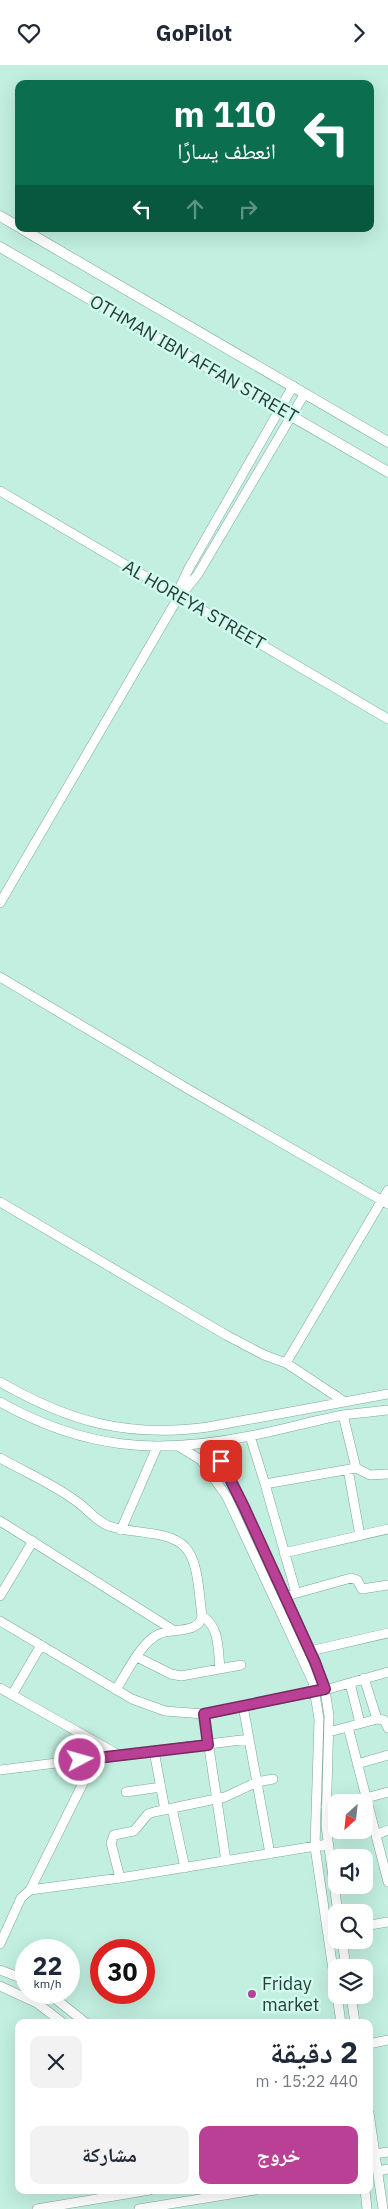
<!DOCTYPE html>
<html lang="ar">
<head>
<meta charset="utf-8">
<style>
	body { margin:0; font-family:"IBM Plex Sans","Noto Naskh Arabic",sans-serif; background:#f2f2f3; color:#1f2937; direction:rtl; height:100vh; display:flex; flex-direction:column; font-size:19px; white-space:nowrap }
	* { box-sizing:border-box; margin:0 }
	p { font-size:16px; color:#747a83 }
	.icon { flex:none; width:28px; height:28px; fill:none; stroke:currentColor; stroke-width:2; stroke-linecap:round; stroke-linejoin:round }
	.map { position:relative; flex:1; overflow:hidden; direction:ltr }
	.sheet { position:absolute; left:15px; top:1954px; width:358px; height:175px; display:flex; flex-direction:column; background:#fff; border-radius:10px; box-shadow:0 5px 20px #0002; direction:rtl }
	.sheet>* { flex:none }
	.top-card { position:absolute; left:15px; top:15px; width:359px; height:152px; border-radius:10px; box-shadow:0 5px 20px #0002; direction:rtl; background:#0b6e4f; color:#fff; overflow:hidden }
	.needle { width:32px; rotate:207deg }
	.tools { position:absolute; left:328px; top:1729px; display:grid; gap:10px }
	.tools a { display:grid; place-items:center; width:45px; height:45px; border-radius:10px; background:#fff; box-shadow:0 5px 20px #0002; font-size:25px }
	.speed { position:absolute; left:15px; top:1874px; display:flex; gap:10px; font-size:25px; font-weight:700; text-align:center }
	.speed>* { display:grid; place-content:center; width:65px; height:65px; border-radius:50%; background:#fff; box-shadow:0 5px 20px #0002; line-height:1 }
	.speed small { font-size:12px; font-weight:400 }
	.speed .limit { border:8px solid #d22; background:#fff; color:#111 }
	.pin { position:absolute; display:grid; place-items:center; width:42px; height:42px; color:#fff; margin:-21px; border-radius:10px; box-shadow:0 2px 8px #0006 }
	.me { position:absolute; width:55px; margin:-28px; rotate:84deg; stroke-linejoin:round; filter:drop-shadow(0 0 4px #0008) }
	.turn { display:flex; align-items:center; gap:18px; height:105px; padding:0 15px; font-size:22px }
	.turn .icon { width:65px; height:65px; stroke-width:2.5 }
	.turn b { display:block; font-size:35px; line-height:42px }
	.lanes { display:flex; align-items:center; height:48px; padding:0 15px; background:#0003; justify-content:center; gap:25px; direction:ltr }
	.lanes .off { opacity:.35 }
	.round { display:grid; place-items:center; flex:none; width:52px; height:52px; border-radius:10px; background:#f2f2f3 }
	.head { display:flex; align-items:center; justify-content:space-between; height:85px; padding:0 15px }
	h1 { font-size:30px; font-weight:800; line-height:38px }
	.primary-button { display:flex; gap:10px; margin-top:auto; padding:10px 15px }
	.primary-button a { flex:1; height:58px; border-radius:10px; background:#b94095; color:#fff; font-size:20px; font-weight:800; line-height:58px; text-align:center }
	.primary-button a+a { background:#f2f2f3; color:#1f2937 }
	header { display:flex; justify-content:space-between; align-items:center; height:65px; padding:0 15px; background:#fff; font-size:22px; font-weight:800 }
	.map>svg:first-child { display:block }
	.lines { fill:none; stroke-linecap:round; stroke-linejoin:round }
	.minor-casing { stroke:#7da79a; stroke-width:10 }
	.major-casing { stroke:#7da79a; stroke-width:11 }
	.minor { stroke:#fff; stroke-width:9 }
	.major { stroke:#fff; stroke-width:10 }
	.route-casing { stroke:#782a61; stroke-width:12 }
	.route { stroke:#b94095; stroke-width:9 }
	.poi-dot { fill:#b94095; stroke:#cffcee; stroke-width:2 }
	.labels { text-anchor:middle; stroke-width:5; stroke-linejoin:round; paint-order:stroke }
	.street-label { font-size:18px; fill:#2a3c37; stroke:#cffcee }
	.poi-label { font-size:18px; fill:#2a3c37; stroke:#cffcee; text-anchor:start }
</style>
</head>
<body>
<header><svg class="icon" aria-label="forward" viewBox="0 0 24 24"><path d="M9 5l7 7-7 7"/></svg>GoPilot<svg class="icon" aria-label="heart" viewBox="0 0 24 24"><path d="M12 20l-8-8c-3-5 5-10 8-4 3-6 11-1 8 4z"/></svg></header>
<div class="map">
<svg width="388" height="2144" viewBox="0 0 388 2144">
	<rect width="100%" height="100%" fill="#c2efe0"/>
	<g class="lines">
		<g class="minor-casing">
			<path id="minor" d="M0,426L388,654
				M179,531L187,523L198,509L305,328
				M0,838L179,531L181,520L189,503L293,321
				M0,912L188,1024L388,1139
				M0,1137L226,1270L264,1290L286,1298L388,1125
				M286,1298L345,1337
				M0,1317C70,1357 127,1373 208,1362L388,1329
				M0,1337C84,1384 156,1390 250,1371C281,1365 312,1356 343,1350C358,1348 373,1347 388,1345
				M343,1350L356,1403
				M250,1371L265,1419L296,1528
				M223,1376L220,1389L221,1396L244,1442L324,1618L329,1651L326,1761L338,1848
				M178,1381L201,1395L227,1432L313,1617L319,1654L315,1782L336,1925
				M0,1393C25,1407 53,1419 76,1436C88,1444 95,1456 109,1461C131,1469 169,1465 185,1482C199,1496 199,1532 202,1551C199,1569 172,1563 159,1569C141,1577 126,1609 116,1625
				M348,1404L360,1471
				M265,1419L356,1403L370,1410L388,1409
				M0,1456L173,1565
				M121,1465L157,1382
				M284,1488L388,1464
				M290,1530L351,1513L357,1515L362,1524L388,1520
				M0,1531L33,1476
				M202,1551C220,1561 218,1586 220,1604
				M0,1556L132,1634L165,1646L204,1649L325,1625L388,1607
				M310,1586L388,1568
				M137,1592L171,1609L181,1611L241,1600
				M364,1613L377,1654L384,1655L388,1663
				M350,1618L360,1658
				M0,1623L119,1690
				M12,1630L41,1580
				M243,1641L270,1789
				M204,1649L226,1796
				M348,1662L388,1817
				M329,1667L377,1654
				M154,1686L165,1745
				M357,1699L388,1690
				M0,1705L249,1674
				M126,1727L161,1722
				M347,1738L388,1727
				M326,1742L336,1740
				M172,1743L185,1803
				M376,1770L388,1765
				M120,1813L111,1778L114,1770L134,1766L148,1749L154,1747L225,1732L257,1717L273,1714
				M30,1825L95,1694
				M364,1861L388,1857
				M342,1875L346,1902
				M0,1879L21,1833L30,1825L120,1813L328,1779
				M0,1905L26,1915
				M0,1921L37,1938L63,1958
				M48,1928L86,1958
				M337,1930L341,1958
				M351,1930L355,1958
				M369,1979L388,1975
				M369,2048L383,2144
				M375,2089L388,2087
				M378,2106L388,2104
				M365,2125L367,2144
				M37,2144L150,2125
				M139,2144L255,2125"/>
		</g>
		<g class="major-casing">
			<path id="major" d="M0,151L19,162
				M22,164L388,377
				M0,182L388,407"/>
		</g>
		<use href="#minor" class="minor"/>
		<use href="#major" class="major"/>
	</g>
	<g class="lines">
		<g class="route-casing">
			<path id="route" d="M80,1695L208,1680L204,1649L325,1624L315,1597L244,1442L221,1396"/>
		</g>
		<use href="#route" class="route"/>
	</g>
	<circle class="poi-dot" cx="252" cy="1929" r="5"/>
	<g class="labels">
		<g class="street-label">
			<text transform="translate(194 294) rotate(30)" y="6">OTHMAN IBN AFFAN STREET</text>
			<text transform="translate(194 540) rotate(30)" y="6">AL HOREYA STREET</text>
		</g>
		<g class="poi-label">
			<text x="262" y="1925">Friday<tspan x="262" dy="21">market</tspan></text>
		</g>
	</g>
</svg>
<div class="tools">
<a><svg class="needle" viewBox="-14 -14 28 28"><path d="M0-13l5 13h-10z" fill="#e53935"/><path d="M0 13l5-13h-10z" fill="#747a83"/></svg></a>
<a><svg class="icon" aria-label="sound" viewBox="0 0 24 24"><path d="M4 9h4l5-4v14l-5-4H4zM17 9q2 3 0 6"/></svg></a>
<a><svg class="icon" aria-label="search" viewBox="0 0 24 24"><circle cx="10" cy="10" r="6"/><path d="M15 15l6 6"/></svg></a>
<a><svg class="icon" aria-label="layers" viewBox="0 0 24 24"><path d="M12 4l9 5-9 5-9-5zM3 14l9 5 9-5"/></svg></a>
</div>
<div class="speed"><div>22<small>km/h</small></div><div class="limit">30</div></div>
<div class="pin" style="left:221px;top:1396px;background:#d93025"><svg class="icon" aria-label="arrive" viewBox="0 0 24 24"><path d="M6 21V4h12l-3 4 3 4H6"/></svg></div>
<svg class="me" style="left:80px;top:1695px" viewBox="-20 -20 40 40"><circle r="17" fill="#b94095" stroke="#fff" stroke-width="3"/><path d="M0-11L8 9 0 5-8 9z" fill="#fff"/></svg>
<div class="top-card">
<div class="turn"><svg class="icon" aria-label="left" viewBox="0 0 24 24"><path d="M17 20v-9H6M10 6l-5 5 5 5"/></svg><div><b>110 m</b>انعطف يسارًا</div></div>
<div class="lanes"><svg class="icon" aria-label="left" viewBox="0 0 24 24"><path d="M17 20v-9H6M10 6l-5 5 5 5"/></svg><svg class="icon off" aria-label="ahead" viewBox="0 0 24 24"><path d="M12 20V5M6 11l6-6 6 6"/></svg><svg class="icon off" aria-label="right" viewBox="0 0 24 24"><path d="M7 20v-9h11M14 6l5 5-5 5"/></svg></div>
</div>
<section class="sheet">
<div class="head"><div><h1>2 دقيقة</h1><p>440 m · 15:22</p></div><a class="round"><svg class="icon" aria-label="close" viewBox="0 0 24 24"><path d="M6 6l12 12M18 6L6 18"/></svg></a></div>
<div class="primary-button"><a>خروج</a><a>مشاركة</a></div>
</section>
</div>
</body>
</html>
